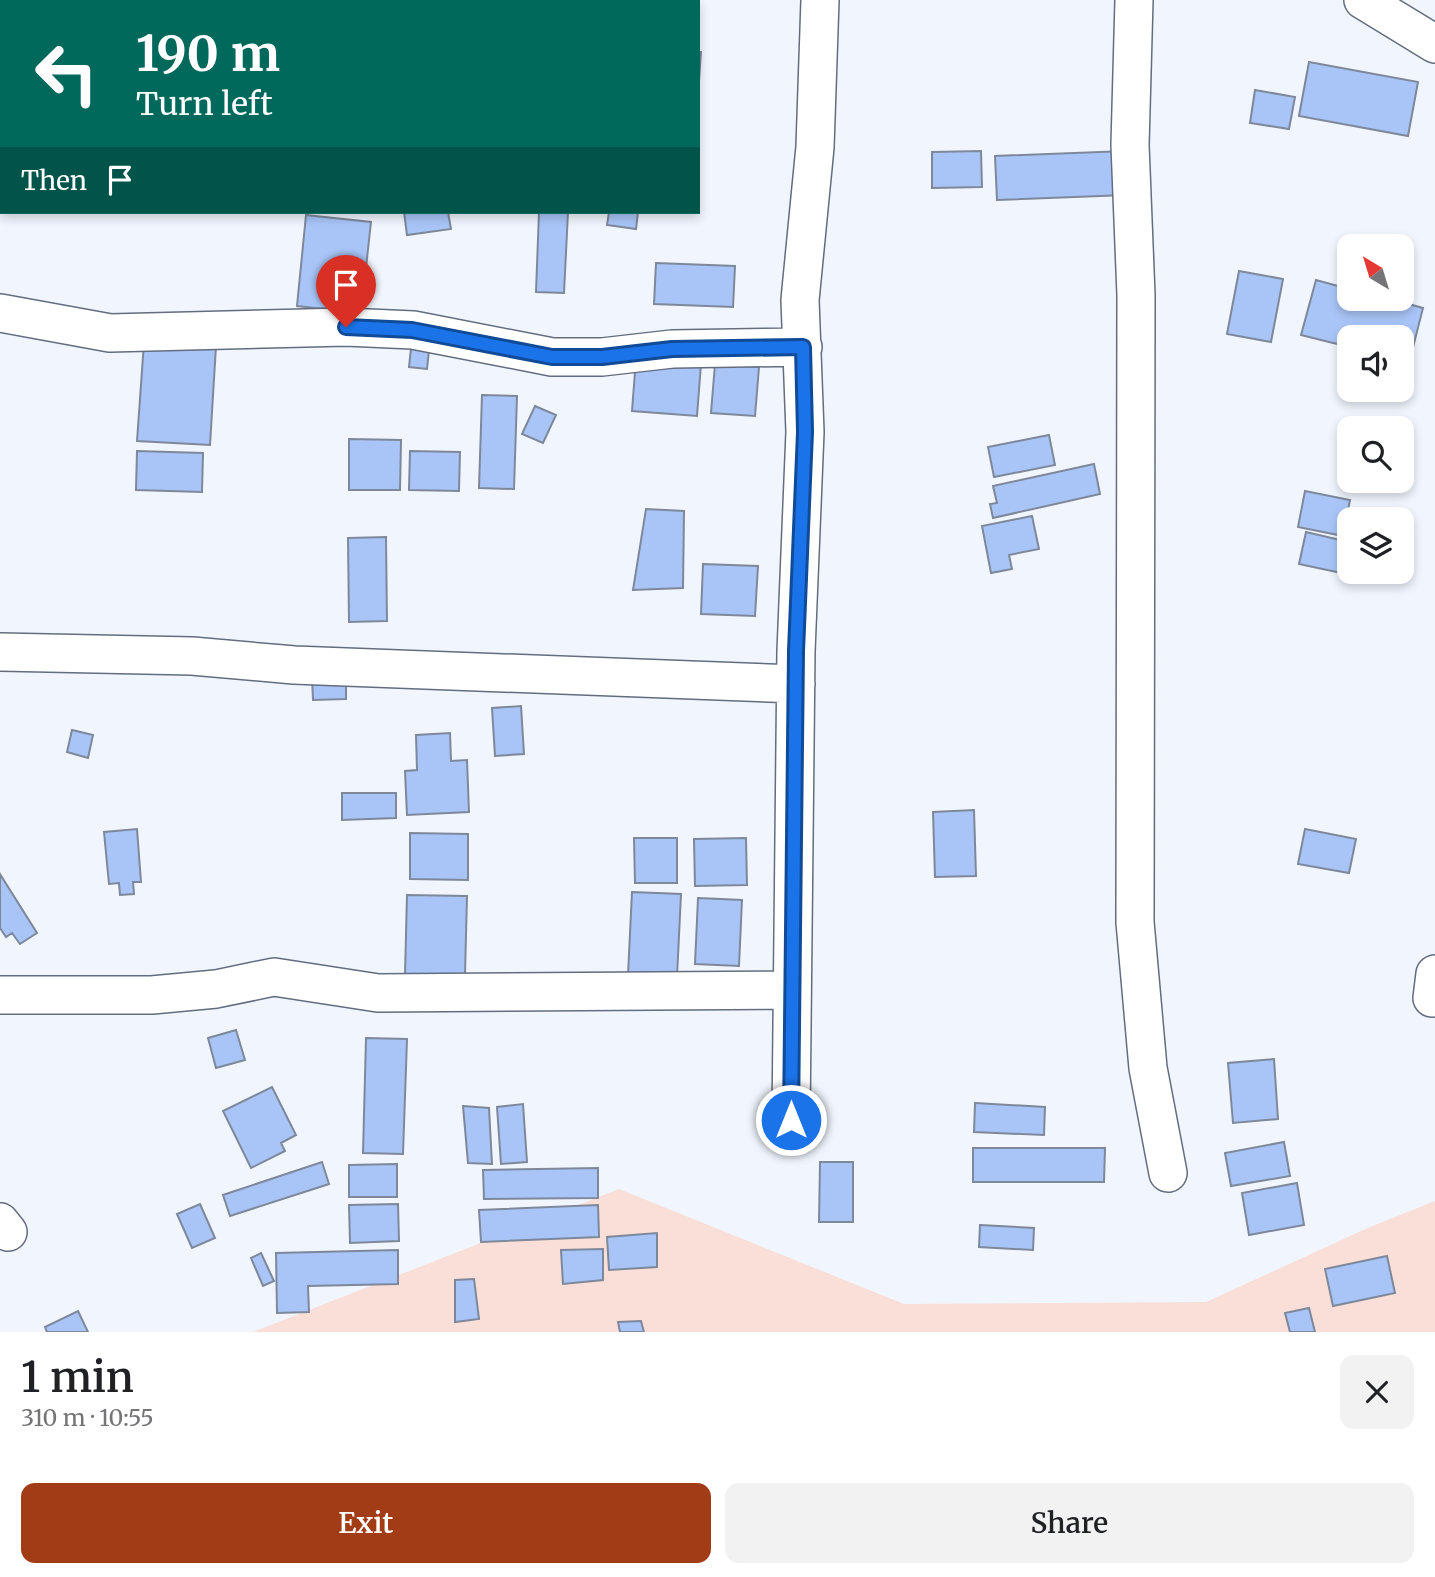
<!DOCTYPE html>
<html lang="en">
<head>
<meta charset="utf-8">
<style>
	body { margin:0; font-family:Merriweather,serif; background:#f2f2f2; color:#202124; height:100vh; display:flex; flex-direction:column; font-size:26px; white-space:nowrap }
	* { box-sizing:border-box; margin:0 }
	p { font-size:23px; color:#757577 }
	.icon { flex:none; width:38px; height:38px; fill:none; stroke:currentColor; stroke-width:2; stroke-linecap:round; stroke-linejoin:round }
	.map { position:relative; height:1332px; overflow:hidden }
	.sheet { display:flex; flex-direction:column; background:#fff; flex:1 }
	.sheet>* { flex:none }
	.guide { position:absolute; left:0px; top:0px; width:700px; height:214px; box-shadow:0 4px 10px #0003; background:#00695c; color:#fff; overflow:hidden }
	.needle { width:46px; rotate:322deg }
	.tools { position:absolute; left:1337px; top:234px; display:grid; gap:14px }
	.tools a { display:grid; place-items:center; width:77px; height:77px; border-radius:14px; background:#fff; box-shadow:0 4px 10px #0003; font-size:35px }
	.pin { position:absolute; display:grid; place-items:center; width:60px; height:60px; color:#fff; margin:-72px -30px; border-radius:50% 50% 50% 0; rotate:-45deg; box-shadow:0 0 7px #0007 }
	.pin .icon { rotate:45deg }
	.me { position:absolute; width:77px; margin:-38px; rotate:0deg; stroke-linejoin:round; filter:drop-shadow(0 0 5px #0008) }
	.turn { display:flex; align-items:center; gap:24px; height:147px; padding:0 21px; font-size:32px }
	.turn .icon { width:91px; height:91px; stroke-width:2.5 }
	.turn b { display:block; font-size:49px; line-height:60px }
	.then { display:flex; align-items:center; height:66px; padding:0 21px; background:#0003; gap:14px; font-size:26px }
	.round { display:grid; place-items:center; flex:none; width:74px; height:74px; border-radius:14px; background:#f2f2f2 }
	.headline { display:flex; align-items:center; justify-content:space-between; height:119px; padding:0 21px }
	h1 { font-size:42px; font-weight:600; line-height:52px }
	.cta { display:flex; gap:14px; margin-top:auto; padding:14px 21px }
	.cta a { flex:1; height:80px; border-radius:14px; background:#a23c16; color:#fff; font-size:28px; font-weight:600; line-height:80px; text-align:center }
	.cta a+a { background:#f2f2f2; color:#202124 }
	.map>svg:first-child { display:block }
	.green { fill:#f9dfd7 }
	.building { fill:#a9c5f8; stroke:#7e889b; stroke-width:2 }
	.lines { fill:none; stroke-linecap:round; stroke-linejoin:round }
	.minor-casing { stroke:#636d7f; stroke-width:40 }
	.minor { stroke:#fff; stroke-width:37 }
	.route-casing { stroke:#114b97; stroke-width:18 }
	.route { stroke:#1a73e8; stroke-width:12 }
</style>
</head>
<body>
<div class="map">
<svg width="1435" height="1332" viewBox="0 0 1435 1332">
	<rect width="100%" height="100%" fill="#f1f6fe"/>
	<path class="green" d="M619,1189L904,1304L1206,1302L1370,1227L1435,1201V1332H253Z"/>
	<path class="building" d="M698,52H701L698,96Z
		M1309,62L1418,82L1408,136L1299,116Z
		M1255,90L1295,97L1289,129L1250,123Z
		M981,151L982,187L932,188V152Z
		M1125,151L1126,195L997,200L995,156Z
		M404,212H448L451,229L407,235Z
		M539,212H568L564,293L536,292Z
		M609,212H638L636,229L607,225Z
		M306,215L371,222L361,313L297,306Z
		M656,263L735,266L733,307L654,304Z
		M1239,271L1283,279L1271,342L1227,334Z
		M1316,280L1349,289V299H1391L1423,308L1409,363L1402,361V338H1349V347L1301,335Z
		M144,342L216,346L210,445L137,441Z
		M411,348L429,350L427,369L409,367Z
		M636,359L701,364L697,416L632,411Z
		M715,364L759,367L755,416L711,413Z
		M482,395L517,396L514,489L479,488Z
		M535,406L556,415L543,443L522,434Z
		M1049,435L1055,465L994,477L988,447Z
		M349,439L401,440L400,490H349Z
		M137,451L203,453L202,492L136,490Z
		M410,451L460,452L459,491L409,490Z
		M1094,464L1100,494L993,518L990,504L997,503L993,486Z
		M1305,491L1350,500L1343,536L1298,527Z
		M646,509L684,511L683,588L633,590Z
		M1032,516L1039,549L1009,555L1012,569L991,573L982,526Z
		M1306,532L1349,542L1346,574L1299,564Z
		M386,537L387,621L349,622L348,538Z
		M703,564L758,566L755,616L701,614Z
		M346,676V699L313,700L312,677Z
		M521,706L524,754L495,756L492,708Z
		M72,730L93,735L88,758L67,752Z
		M450,733L451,761L467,760L469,812L407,815L405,771L417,770L416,735Z
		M342,793H396V818L342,820Z
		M974,810L976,876L935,877L933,812Z
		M137,829L141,882H133L134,894L120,895L119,883L109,884L104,832Z
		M1305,829L1356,839L1349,873L1298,864Z
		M410,833L468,834V880L410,879Z
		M634,838H677V883H635Z
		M746,838L747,885L695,886L694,839Z
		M0,874L37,933L20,944L12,933L6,937L0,928Z
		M632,892L681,894L677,977L628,975Z
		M407,895L467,896L465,975H405Z
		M698,898L742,900L739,966L695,964Z
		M236,1030L245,1060L216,1068L208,1038Z
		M366,1038L407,1039L403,1154L363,1153Z
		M1274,1059L1278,1119L1233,1123L1228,1063Z
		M272,1087L296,1135L281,1143L285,1151L251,1168L223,1111Z
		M975,1103L1045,1107L1044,1135L974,1132Z
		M523,1104L527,1162L501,1164L497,1107Z
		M463,1106L489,1108L492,1164L468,1163Z
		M1284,1142L1290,1176L1231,1186L1225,1153Z
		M973,1148H1105L1104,1182H973Z
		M322,1162L329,1184L230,1216L223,1195Z
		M820,1162H853V1222H819Z
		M397,1164V1197H349V1165Z
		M598,1168V1198L484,1199L483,1170Z
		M1297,1183L1304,1225L1249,1235L1242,1193Z
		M200,1204L215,1238L192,1248L177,1214Z
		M398,1204L399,1241L350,1243L349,1205Z
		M598,1205L599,1237L481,1242L479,1210Z
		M980,1225L1034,1228L1033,1250L979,1247Z
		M657,1233V1267L609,1270L607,1237Z
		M603,1249V1280L563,1284L561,1250Z
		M398,1250V1284L308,1286L309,1312L277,1313L276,1253Z
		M261,1253L274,1281L263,1286L251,1258Z
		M1387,1256L1395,1293L1333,1306L1325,1269Z
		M474,1279L479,1319L455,1322V1280Z
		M1309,1308L1315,1332H1290L1285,1313Z
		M78,1311L88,1332H47L45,1327Z
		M641,1321L644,1332H620L618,1322Z"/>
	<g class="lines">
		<g class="minor-casing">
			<path id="minor" d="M1134,0L1130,145L1136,295L1135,922L1148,1068L1168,1173
				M1363,0L1435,44
				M0,313L110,333L346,327L413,330L552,357H602L672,349L803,347
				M0,652L192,656L294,665L796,684
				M0,995H152L216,989L274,977L378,993L792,990
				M1432,998L1435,974
				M791,1120L796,651L805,432L800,300L815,147L820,0
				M0,1222L8,1232"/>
		</g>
		<use href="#minor" class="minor"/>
	</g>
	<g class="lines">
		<g class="route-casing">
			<path id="route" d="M346,327L412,330L552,357H602L672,349L803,347L805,432L796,651L791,1120"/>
		</g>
		<use href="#route" class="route"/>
	</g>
</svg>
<div class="tools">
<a><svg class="needle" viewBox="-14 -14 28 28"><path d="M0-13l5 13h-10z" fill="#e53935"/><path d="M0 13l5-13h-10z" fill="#757577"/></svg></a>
<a><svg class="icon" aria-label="sound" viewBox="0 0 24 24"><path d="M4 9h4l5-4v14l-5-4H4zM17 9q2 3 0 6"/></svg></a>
<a><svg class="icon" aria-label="search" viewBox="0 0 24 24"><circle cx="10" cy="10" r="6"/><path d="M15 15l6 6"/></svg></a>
<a><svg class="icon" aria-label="layers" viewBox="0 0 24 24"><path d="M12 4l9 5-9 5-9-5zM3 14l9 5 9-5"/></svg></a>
</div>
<div class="pin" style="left:346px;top:327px;background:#d93025"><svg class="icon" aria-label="arrive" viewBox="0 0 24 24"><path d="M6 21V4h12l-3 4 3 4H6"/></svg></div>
<svg class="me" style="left:791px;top:1120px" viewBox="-20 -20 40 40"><circle r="17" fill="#1a73e8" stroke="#fff" stroke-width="3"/><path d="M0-11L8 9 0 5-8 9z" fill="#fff"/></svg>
<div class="guide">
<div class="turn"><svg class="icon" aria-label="left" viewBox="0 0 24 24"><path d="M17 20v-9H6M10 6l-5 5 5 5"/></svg><div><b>190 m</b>Turn left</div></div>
<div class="then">Then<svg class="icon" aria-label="arrive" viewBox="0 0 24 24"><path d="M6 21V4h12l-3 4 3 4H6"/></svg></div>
</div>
</div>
<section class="sheet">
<div class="headline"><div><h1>1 min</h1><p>310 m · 10:55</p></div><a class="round"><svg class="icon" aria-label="close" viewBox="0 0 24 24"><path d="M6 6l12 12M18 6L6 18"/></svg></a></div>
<div class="cta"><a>Exit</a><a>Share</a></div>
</section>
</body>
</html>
